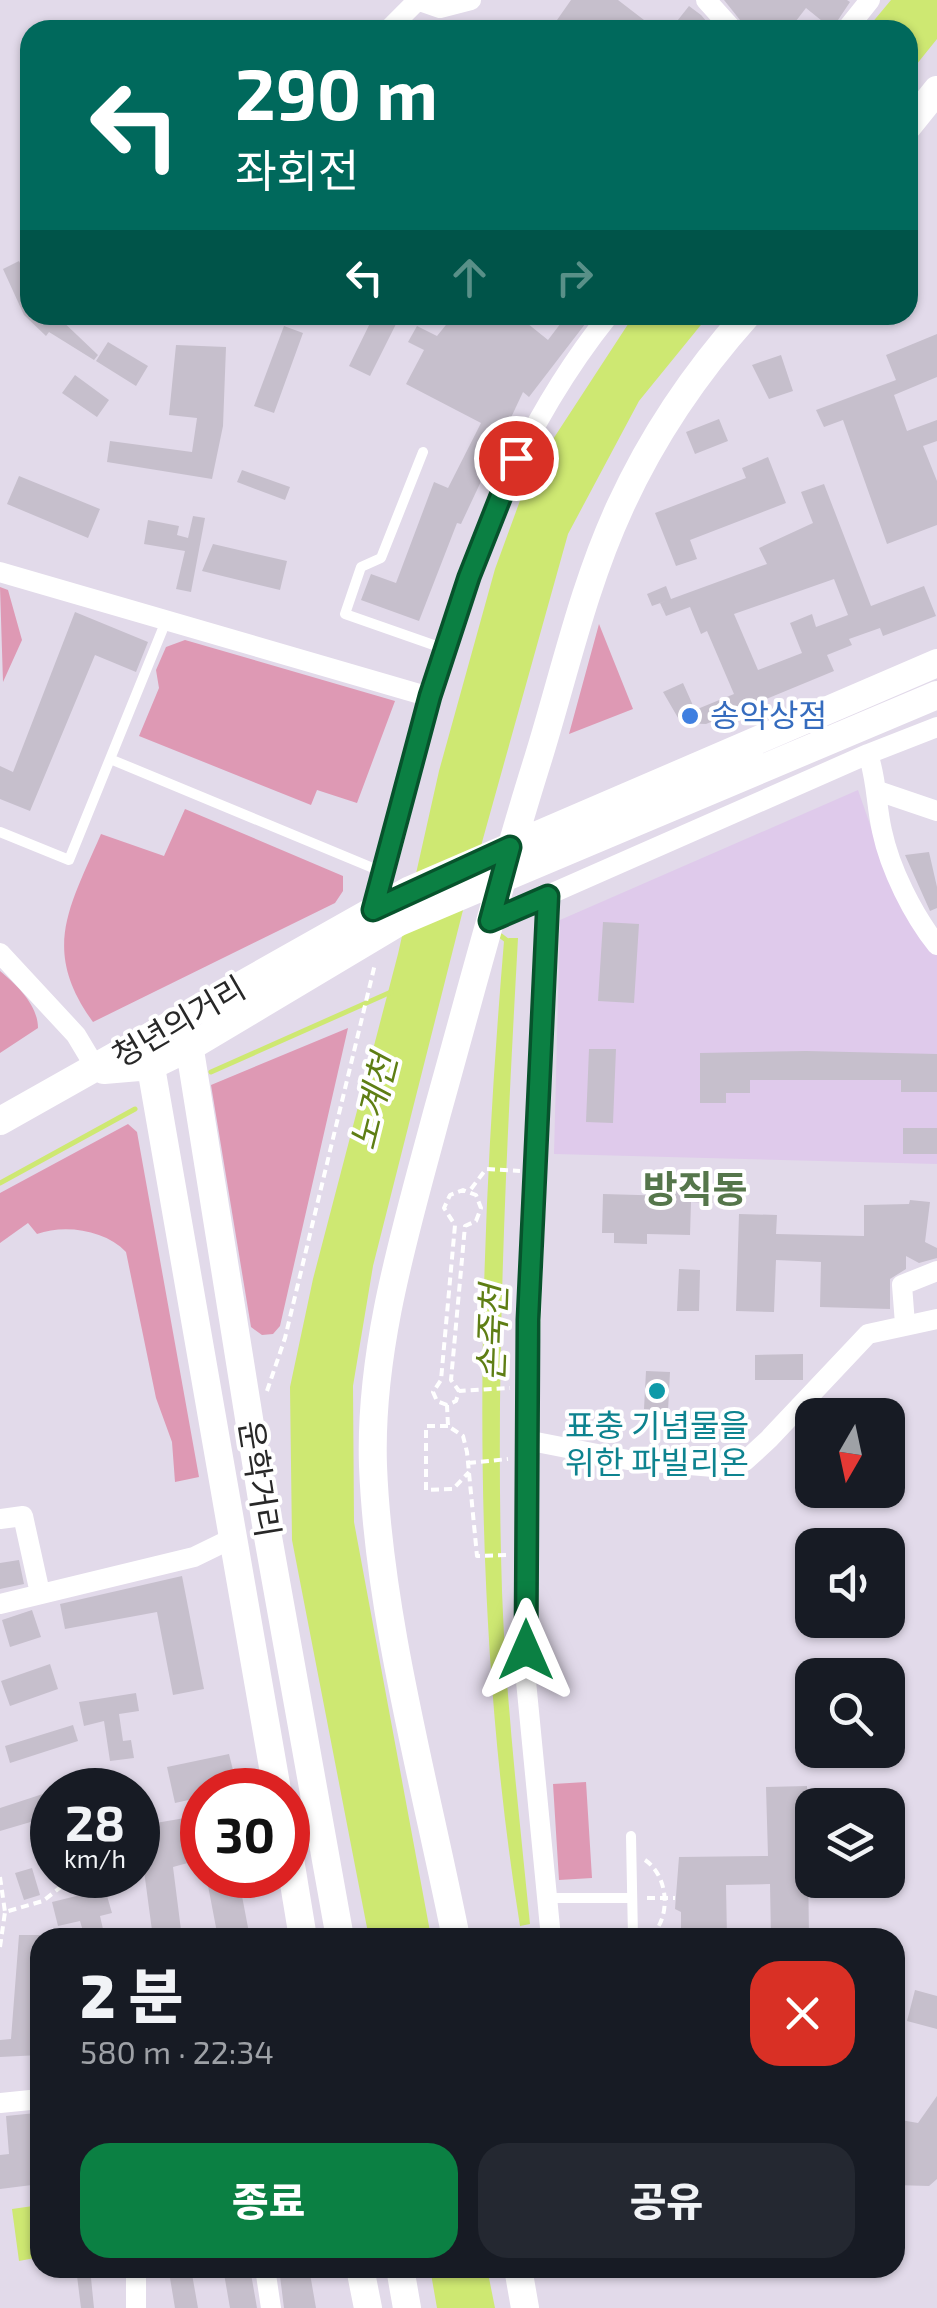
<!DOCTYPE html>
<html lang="ko">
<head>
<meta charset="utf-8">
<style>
	body { margin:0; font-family:"Exo 2","Noto Sans KR",sans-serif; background:#242831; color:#f1f3f6; height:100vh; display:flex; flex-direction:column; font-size:38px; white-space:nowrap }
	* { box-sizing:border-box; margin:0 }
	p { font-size:32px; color:#9ea1a6 }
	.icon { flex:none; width:55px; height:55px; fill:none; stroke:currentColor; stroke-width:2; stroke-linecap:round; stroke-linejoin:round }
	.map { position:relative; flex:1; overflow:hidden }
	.side { position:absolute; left:30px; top:1928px; width:875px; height:350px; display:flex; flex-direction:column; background:#171b24; border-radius:30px; box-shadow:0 2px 8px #0004 }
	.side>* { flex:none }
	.banner { position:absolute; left:20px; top:20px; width:898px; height:305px; border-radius:30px; box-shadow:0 2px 8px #0004; background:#00695c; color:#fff; overflow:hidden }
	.needle { width:65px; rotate:189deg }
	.tools { position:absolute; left:795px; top:1398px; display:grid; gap:20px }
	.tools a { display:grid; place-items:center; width:110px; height:110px; border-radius:20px; background:#171b24; box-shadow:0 2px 8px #0004; font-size:50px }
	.speed { position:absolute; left:30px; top:1768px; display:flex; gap:20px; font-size:50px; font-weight:700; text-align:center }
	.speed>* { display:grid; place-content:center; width:130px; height:130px; border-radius:50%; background:#171b24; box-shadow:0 2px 8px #0004; line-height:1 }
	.speed small { font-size:25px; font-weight:400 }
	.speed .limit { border:15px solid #d22; background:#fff; color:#111 }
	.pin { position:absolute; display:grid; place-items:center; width:85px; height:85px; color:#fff; margin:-42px; border:5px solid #fff; border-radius:50%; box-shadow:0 2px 10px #0007 }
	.me { position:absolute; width:110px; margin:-55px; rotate:0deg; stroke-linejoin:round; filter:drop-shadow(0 0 8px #0008) }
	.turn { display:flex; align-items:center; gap:35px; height:210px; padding:0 50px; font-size:45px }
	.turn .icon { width:130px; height:130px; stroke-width:2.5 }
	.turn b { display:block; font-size:70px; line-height:85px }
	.lanes { display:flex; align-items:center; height:95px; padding:0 50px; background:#0003; justify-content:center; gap:50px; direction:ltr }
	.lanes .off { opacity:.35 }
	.round { display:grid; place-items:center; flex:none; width:105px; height:105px; border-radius:30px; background:#242831 }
	.head { display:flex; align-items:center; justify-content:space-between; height:170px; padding:0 50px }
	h1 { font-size:60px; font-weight:800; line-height:75px }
	.action { display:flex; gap:20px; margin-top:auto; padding:20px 50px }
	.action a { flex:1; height:115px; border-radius:30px; background:#0b8043; color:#fff; font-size:40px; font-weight:800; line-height:115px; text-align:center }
	.action a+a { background:#242831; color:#f1f3f6 }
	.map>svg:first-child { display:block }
	.education { fill:#dfcaeb }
	.green { fill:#de99b4 }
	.water { fill:#cee872 }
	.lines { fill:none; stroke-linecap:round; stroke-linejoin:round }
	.stream { stroke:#cee872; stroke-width:5 }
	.building { fill:#c6bfcc; fill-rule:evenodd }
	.path { stroke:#fff; stroke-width:4; stroke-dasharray:8 5; stroke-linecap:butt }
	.lane { stroke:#fff; stroke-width:10 }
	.street { stroke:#fff; stroke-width:20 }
	.secondary { stroke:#fff; stroke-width:28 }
	.route-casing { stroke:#07532c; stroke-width:25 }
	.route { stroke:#0b8043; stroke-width:18 }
	.shop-dot { fill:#3f7fe0; stroke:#fff; stroke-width:4 }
	.culture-dot { fill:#0f9aa8; stroke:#fff; stroke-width:4 }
	.labels { text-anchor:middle; stroke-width:8; stroke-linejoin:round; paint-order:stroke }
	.shop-label { font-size:32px; fill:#366cbe; stroke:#fff; text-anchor:start }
	.street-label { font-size:32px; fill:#282828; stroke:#fff }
	.culture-label { font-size:32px; fill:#0d838f; stroke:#fff }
	.water-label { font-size:35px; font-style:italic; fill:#5e7e14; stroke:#fff }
	.quarter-label { font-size:38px; font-weight:bold; fill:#55764b; stroke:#fff }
</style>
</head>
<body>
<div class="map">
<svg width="937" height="2308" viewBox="0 0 937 2308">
	<rect width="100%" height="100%" fill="#e2daea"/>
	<path class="education" d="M858,790L874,836L937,955V1164L554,1154L560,920Z"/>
	<path class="green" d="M0,587L8,590L22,640L3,682Z
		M599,624L633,709L569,734Z
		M185,640L395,701L357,803L317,790L311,805L139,736L159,688L156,670L166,647Z
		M185,809L343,876V891L335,903L93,1022C41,950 69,908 101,834L164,856Z
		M0,971C17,985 38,1005 38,1028L0,1053Z
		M348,1028L280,1326L273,1334L262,1335L251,1327L211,1085Z
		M128,1124L137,1132L199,1477L175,1482L172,1442L156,1398L126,1252C105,1230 65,1224 37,1234L28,1223L0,1243V1193Z
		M586,1782L592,1878L559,1880L553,1784Z"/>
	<path class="water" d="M891,0H937V39L908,75V30H866Z
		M634,315H709L639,401L568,534L462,914L373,1266L353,1386L354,1522L431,1937L369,1938L292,1540L290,1387L313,1279L398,954L439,771L495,569L529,476Z
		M509,938H518C506,1155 495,1374 502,1591C506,1703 519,1813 530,1924L520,1926C468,1604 477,1264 504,941Z
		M40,2205V2257L19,2261L12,2209Z
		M430,2268H487L495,2308H437Z"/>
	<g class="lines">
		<path class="stream" d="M501,936L510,943
			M211,1072L391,992
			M0,1183L135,1109"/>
	</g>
	<path class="building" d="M571,0H618L657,30H550Z
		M724,0H847L850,2L832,29L806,8L789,30H748Z
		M689,6L701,15L714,30H670Z
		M19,261L30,283V315H56L98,355L94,360L49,332L46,336L24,315L3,269Z
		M374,315L397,322L370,376L349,366Z
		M454,315H517L548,340L567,315H592L529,397L523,392L461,524L457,523L419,621L361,600L371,574L396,583L434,482L448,488L481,423L406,384L424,350L408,342L417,326L437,336Z
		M284,326L303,333L274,413L254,406Z
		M937,334V377L894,395L907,431L937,420V441L923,446L937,481V525L887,544L843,420L824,427L816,410L896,380L886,355Z
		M108,342L148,366L136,386L96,361Z
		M176,345L226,347L223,426L212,479L107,462L110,441L192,452L197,418L169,415Z
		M781,355L793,391L769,399L752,365Z
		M75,375L109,400L97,417L62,393Z
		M719,419L728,441L695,454L686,432Z
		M768,457L786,503L690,540L697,559L676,566L655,513L746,478L742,468Z
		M242,470L290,487L285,500L237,482Z
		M19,476L100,509L88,538L7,504Z
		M824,484L871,606L924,586L936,616L883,636L880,628L849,639L852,645L827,655L834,671L706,724L681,723L663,692L683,683L695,710L734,694L707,631L701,634L690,607L666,616L660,603L666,601L652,606L647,594L666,586L671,599L767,564L759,548L813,523L801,492ZM834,579L848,615L816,627L812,614L790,623L802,653L758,670L734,614Z
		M193,516L205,518L191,592L176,589L185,551L144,544L148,520L179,526L177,535L188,538Z
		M213,544L287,561L280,590L202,571Z
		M75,612L148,642L136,672L95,655L30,811L0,799V766L13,772Z
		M929,852L937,887V908L930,911L905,855Z
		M603,922L639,924L634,1003L598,1001Z
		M589,1049H616L613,1123L586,1122Z
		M806,1051L937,1054V1092H901V1080H750V1093H726V1103H700V1053Z
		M903,1128H937V1154H903Z
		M673,1185L713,1186V1203L691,1202L690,1235L647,1234V1244L614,1243V1233H602L603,1194L673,1196Z
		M910,1200L930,1202L925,1242L937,1248V1258L919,1263L906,1256V1269L890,1279V1309L820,1307L821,1262L776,1260L774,1312L736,1311L739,1214L777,1215L776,1234L864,1236V1205L909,1204Z
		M679,1269L700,1270L699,1311H677Z
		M803,1354V1380H755V1355Z
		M646,1371L670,1372L668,1411L644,1409Z
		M19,1560L24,1584L0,1589V1563Z
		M182,1576L204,1689L173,1695L157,1612L65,1629L60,1604Z
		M32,1610L41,1637L10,1647L2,1620Z
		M50,1664L58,1689L10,1706L1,1681Z
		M136,1693L139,1711L119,1714L123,1741L131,1740L134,1758L110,1761L104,1721L84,1726L79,1702Z
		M73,1725L78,1741L10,1763L5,1746Z
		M229,1754L238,1790H202V1797L175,1803L167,1767Z
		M807,1786L809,1938H771L770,1884L726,1885L727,1938H681V1912L675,1909L679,1857L768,1856L766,1787Z
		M52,1791V1872H48L34,1821L0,1831V1808Z
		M185,1818L195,1861L173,1867L182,1938H153L138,1826Z
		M32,1868L40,1895L24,1900L15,1873Z
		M206,1875H238L250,1938H218Z
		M105,1889L112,1913L100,1916L105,1938H85L80,1921L58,1926L52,1902Z
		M19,1935H40V2007H30V2038H40V2055L0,2057V2040L11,2039Z
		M915,1990L937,1996V2029L907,2021Z
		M937,2096V2179L929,2186L895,2185V2119L918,2123Z
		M36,2113L40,2184L0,2189V2155L9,2154L6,2116Z
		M76,2268H90L94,2308H81Z
		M223,2268H250L257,2308H230Z
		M279,2268H309L316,2308H284Z
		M192,2274L198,2308H175L170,2278Z"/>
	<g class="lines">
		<path class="path" d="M471,1189L486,1169L520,1171
			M267,1391L285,1338L375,964
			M447,1405L437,1401L433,1392L441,1380L455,1225L444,1208L450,1195L463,1190L476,1195L481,1208L476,1221L465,1226L451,1380L459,1391
			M448,1426H426V1490L453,1489L469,1472
			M468,1463L508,1459
			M506,1555L477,1556L467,1452L463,1436L448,1426L447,1405L456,1401L459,1391L510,1388
			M645,1860C669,1876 672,1919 649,1938
			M0,1877L5,1912
			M647,1898H675
			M0,1947L5,1912L43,1901L62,1886L129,1875"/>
		<path class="lane" d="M423,452L381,558L361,567L345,614L445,649
			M110,759L385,873
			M0,832L69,860L166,621
			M631,1836L633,1938
			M547,1898H632"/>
		<path class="street" d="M417,0L440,8L471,0
			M706,0L733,30
			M388,30L417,1
			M846,30L870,0
			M0,572L430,697
			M937,727L868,754C877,780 876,805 882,831C890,869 913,915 937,945
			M878,791L937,811
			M548,896L526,1440V1681L551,1938
			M373,909C398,840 410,768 430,697C468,560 520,426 609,315
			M489,921L868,754
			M0,953L76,1035L97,1070
			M905,1324L902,1285L937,1271
			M526,1440L628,1460L726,1468L745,1461L769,1439L868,1334L937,1319
			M0,1519L23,1516L40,1593
			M0,1604L194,1557L233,1538
			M0,2103L40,2099
			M136,2268V2308
			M265,2268L271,2308"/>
		<path class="secondary" d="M908,126L937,90
			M185,1019L268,1537L340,1938
			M148,1050L277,1790
			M104,1070L151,1066L188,1048L399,922L937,695
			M0,1121L410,890L937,663
			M288,1847L303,1938
			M456,1938C426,1787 379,1619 373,1466C369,1347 407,1226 437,1113C470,995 501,876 538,759C564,675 583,587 620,507C652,437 696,372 747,315
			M360,2268L368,2308
			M400,2268L407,2308
			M518,2268L525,2308"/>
	</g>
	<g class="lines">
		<g class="route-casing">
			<path id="route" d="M516,458L469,577L430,696L373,910L510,847L490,921L548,896L528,1320L526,1650"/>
		</g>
		<use href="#route" class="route"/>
	</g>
	<circle class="shop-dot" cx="690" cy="716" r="10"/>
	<circle class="culture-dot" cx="657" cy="1391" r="10"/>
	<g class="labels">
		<g class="shop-label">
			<text x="710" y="727">송악상점</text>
		</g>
		<g class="street-label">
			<text transform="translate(179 1022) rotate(-30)" y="11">청년의거리</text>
			<text transform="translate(259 1479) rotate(81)" y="11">운학거리</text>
		</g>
		<g class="culture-label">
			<text x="657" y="1437">표충 기념물을<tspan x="657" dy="37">위한 파빌리온</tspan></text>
		</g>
		<g class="water-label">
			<text transform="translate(374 1102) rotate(-76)" y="12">노계천</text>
			<text transform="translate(493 1333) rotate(-88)" y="12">손죽천</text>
		</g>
		<g class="quarter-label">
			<text x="695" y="1203">방직동</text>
		</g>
	</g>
</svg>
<div class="tools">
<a><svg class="needle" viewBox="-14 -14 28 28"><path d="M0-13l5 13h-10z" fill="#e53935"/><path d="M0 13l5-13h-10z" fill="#9ea1a6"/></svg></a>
<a><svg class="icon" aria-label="sound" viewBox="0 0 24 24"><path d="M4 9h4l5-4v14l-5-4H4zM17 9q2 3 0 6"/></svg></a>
<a><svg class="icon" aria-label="search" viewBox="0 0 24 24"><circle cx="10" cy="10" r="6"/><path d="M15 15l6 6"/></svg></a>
<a><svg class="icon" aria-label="layers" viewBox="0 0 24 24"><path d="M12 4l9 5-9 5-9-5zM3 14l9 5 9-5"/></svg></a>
</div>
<div class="speed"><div>28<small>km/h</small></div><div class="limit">30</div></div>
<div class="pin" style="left:516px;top:458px;background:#d93025"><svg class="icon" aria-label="arrive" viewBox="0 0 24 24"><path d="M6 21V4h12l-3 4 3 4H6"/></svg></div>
<svg class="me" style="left:526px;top:1650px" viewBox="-20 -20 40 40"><path d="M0-17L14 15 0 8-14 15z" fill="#0b8043" stroke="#fff" stroke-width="4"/></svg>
<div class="banner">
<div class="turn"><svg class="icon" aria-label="left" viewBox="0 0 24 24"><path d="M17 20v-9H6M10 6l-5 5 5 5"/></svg><div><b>290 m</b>좌회전</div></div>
<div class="lanes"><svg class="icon" aria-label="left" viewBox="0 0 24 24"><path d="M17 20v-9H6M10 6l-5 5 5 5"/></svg><svg class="icon off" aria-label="ahead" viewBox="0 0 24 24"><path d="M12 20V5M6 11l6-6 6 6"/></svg><svg class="icon off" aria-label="right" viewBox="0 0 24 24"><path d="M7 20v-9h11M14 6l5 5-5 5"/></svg></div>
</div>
<section class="side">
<div class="head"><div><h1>2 분</h1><p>580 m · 22:34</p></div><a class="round" style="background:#d93025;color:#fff"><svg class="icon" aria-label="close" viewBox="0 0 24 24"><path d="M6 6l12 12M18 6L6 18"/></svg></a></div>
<div class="action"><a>종료</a><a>공유</a></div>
</section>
</div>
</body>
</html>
